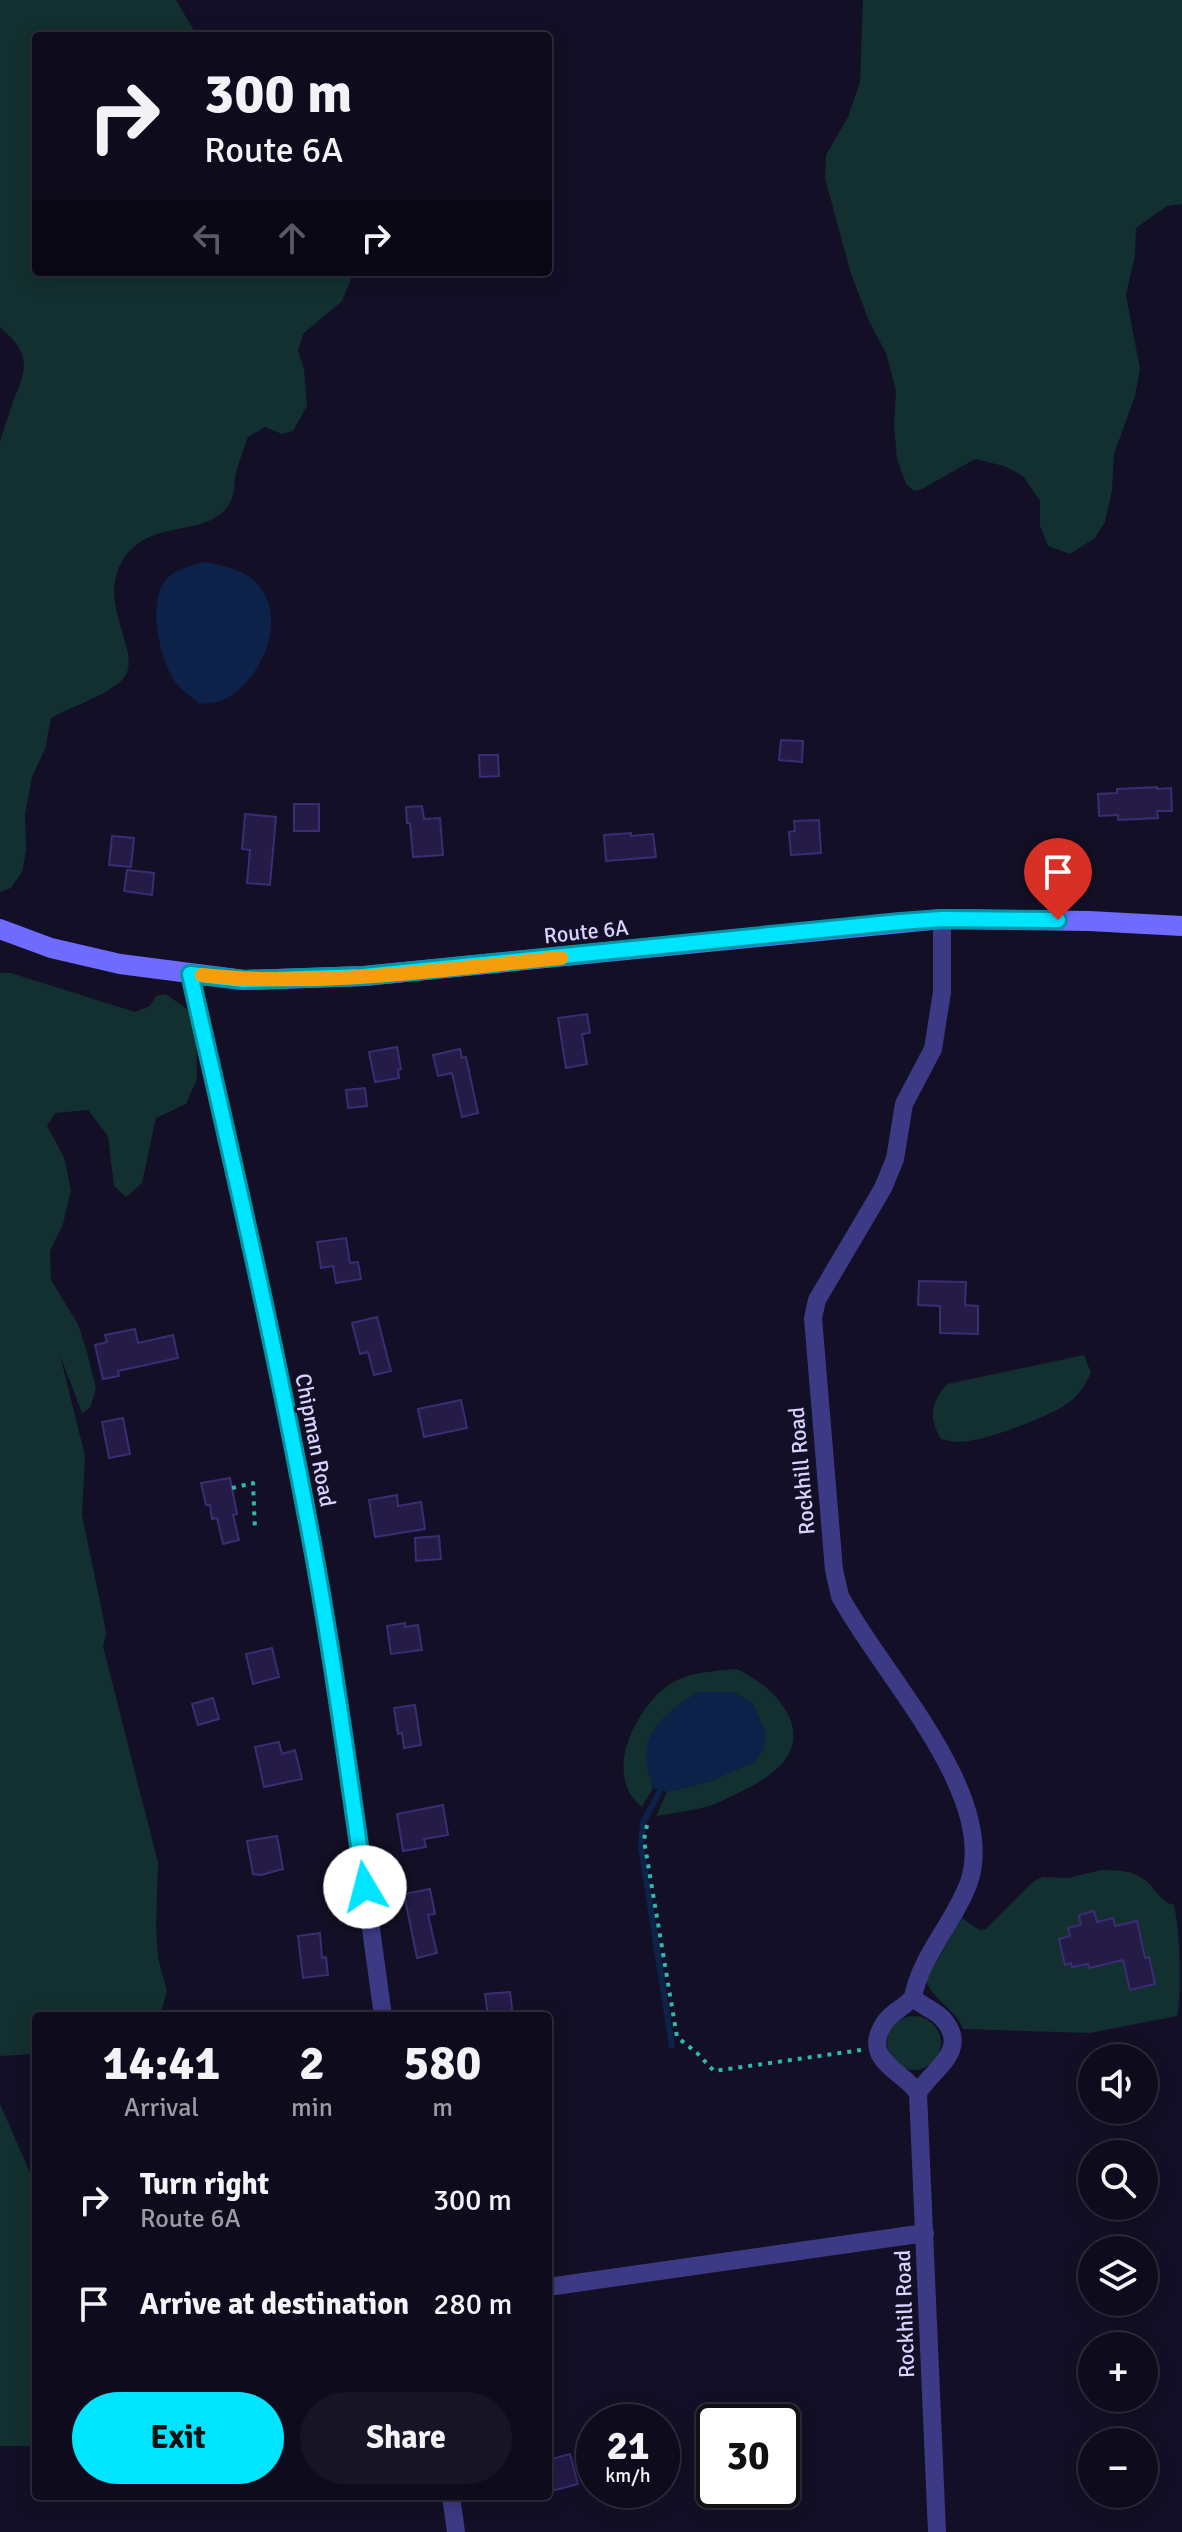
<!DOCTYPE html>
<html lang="en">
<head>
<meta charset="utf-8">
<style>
	body { margin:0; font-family:Signika,sans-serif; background:#171425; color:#f1f3f6; height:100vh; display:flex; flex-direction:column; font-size:30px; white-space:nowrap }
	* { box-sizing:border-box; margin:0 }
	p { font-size:26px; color:#9b9ba3 }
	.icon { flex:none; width:44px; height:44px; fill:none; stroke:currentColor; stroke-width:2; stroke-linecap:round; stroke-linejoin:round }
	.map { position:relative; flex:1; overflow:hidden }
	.details { position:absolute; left:32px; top:2012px; width:520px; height:488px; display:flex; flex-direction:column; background:#0e0b1c; border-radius:8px; box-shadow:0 4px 20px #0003,0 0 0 2px #2e2b3b }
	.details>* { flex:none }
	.top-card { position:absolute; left:32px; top:32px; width:520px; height:244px; border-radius:8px; box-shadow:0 4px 20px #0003,0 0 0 2px #2e2b3b; background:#0e0b1c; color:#f1f3f6; overflow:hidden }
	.fabs { position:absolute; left:1078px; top:2044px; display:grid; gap:16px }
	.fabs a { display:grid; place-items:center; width:80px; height:80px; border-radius:50%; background:#0e0b1c; box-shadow:0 4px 20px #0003,0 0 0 2px #2e2b3b; font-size:40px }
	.speed { position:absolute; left:576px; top:2404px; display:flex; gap:16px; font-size:40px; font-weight:700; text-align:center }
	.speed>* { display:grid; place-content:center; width:104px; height:104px; border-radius:50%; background:#0e0b1c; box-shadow:0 4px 20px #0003,0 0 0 2px #2e2b3b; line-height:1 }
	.speed small { font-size:20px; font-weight:400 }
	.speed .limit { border:4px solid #111; border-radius:12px; background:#fff; color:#111 }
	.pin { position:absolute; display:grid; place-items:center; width:68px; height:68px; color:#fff; margin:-82px -34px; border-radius:50% 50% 50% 0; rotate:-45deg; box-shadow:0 0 8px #0007 }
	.pin .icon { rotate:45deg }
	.me { position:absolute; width:88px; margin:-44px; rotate:352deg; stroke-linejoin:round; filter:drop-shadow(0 0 6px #0008) }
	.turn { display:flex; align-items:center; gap:28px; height:168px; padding:0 40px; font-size:36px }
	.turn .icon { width:104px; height:104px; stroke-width:2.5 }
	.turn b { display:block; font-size:56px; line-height:68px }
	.lanes { display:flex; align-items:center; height:76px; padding:0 40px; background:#0003; justify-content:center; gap:40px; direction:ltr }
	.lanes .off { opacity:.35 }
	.eta { display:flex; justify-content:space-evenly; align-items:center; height:136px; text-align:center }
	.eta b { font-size:48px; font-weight:800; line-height:56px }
	.button { display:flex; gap:16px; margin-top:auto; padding:16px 40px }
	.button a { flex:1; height:92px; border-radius:48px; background:#00e5ff; color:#111; font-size:32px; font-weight:800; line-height:92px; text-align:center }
	.button a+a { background:#171425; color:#f1f3f6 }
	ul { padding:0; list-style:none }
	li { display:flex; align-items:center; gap:24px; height:104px; padding:0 40px }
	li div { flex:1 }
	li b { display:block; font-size:30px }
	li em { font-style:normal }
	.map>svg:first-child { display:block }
	.green { fill:#12302f }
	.water { fill:#0c2248 }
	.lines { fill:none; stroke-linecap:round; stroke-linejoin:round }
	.stream { stroke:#0c2248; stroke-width:6 }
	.building { fill:#241b47; stroke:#3b2d73; stroke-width:2 }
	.path { stroke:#2fb8b0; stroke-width:4; stroke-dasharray:4 6; stroke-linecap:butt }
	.minor { stroke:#3d3a85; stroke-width:18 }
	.secondary { stroke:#6f6bff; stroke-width:20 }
	.route-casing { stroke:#0095a6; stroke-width:20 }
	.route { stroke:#00e5ff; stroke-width:14 }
	.slow { stroke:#f59e0b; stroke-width:14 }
	.labels { text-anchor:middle; stroke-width:6; stroke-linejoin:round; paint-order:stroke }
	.street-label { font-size:22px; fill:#d9d4ff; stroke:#130f26 }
</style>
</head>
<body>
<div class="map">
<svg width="1182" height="2532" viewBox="0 0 1182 2532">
	<rect width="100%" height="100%" fill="#130f26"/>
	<path class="green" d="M0,0H176L197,36H36V272H354L342,301L303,334L298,351L304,369L307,406L293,431L282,434L265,427L248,437C244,449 239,461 236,473C234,482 235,494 230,503C207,540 155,516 125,557C92,603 147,654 122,680C109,694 69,708 51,718L45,749L32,777L25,814L26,851L22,872L11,888L0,892V441C5,427 9,413 14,399C29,364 29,353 0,327Z
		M863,0H1182V204L1167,206L1136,228L1135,255L1126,295L1140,369L1135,396L1114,454L1112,490L1105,522L1095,538L1070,554L1048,546L1040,526V501L1023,476L1004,466L975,459L922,489L914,491L906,484L897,459L894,424L896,391L886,353L869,321L851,274L825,178L826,155L848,117L860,82Z
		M0,973H11L135,1012L150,1006L156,996L166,994L188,1010L196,1031L197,1079L186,1104L156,1118L142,1183L126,1197L114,1186L108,1136L88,1110L55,1113L47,1126L64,1157L71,1190L63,1224L50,1251L51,1280L78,1324L87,1352L96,1389L90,1408L82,1413L60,1355L85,1456L82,1515L104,1621L106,1635L103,1646L158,1863L156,1927L158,1958L167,1991L160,2016H36V2054L0,2056Z
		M1084,1355L1091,1373C1085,1385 1079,1395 1068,1403C1050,1417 982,1442 960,1442C954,1442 947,1440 941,1439C928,1417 931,1403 947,1384Z
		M737,1669C759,1680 780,1695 790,1719C806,1758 764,1781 734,1795C725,1799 715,1805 706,1807C689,1811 673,1813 656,1816L667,1792L711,1781L646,1756L653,1788L642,1807C601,1775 636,1707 670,1684C689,1672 715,1671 737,1669Z
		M1101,1870C1116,1870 1132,1870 1145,1880C1155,1888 1161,1902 1174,1905C1180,1931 1182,1991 1177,2016L1090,2033L963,2029C956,2010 936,2002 927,1984V1977L962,1918L979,1930L986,1929L1034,1881L1043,1877L1068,1878Z
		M887 2043a27 27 0 1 1 54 0a27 27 0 1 1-54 0Z
		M0,2104L36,2186V2446H0Z"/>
	<path class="water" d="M204,562C223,565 247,570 260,587C287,622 261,680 225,699C218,703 208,703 200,704C193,698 182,691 176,683C160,661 147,604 165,581C174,569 190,566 204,562Z
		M699,1692H733L753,1703L765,1731L764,1749L755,1762L711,1781L667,1792L653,1788C651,1778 645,1765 646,1755C646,1726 676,1705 699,1692Z"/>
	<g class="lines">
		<path class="stream" d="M660,1790L643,1823L641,1847L672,2046"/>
	</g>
	<path class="building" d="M781,740L803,741L802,762L779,760Z
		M479,755H498L499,776L480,777Z
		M1157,787V789L1171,788L1172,811H1157L1158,818L1118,820V815L1099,816L1098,794L1117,793V789Z
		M294,804H319V831H294Z
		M422,806L424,819L440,818L443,855L413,857L410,823H407L406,807Z
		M245,814L276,817L270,885L247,883L250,850L242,849Z
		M819,820L821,853L791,855L789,832L795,831L794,821Z
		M631,833V836L653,834L656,857L606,861L604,835Z
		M112,836L134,838L131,867L109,865Z
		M127,870L154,873L152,895L124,891Z
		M587,1014L590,1033L582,1034L587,1064L566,1068L558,1018Z
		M397,1047L401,1069L398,1070L399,1078L375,1082L369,1052Z
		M460,1049L462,1058L466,1057L478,1113L462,1117L452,1073L438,1076L433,1055Z
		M365,1088L367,1106L348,1108L346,1090Z
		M346,1238L350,1263L358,1262L361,1279L336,1283L333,1266L321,1268L317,1242Z
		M919,1281L966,1282L965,1305L978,1306V1334L940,1333V1306L918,1305Z
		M377,1317L391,1371L374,1375L368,1352L360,1354L352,1323Z
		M135,1329L138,1343L173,1335L178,1358L118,1371L119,1376L103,1379L95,1345L107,1342L105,1335Z
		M461,1400L467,1428L424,1437L418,1409Z
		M123,1418L130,1454L109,1458L102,1422Z
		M230,1478L237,1514L233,1515L239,1540L223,1544L217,1518L212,1519L210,1505H206L201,1483Z
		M397,1495L398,1506L421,1502L425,1529L375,1537L369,1500Z
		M439,1536L441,1559L416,1561L415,1538Z
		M405,1623V1627L418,1625L422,1650L391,1654L387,1626Z
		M272,1648L279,1677L253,1684L246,1654Z
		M213,1698L219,1719L198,1725L192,1704Z
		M415,1705L421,1745L404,1748L402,1733L398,1734L394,1708Z
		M279,1742L282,1754L295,1750L302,1779L264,1787L255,1747Z
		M443,1805L448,1835L424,1839L426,1847L403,1851L397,1814Z
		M277,1836L283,1869L261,1875L253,1874L247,1841Z
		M430,1889L435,1914L428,1915L437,1953L417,1958L404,1894Z
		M1094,1911L1097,1922L1113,1918L1115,1926L1137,1921L1145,1958L1149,1957L1155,1984L1130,1990L1123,1960L1089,1968L1088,1964L1072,1967L1071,1963L1065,1965L1059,1939L1070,1936L1068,1928L1081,1925L1079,1915Z
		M320,1933L322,1958L326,1957L328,1975L303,1978L298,1936Z
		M510,1992L513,2016H488L485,1994Z
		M570,2454L578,2484L548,2492V2460Z"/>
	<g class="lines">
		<path class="path" d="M232,1488L253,1483L255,1530
			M647,1825L644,1840L677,2037L697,2053L714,2071L861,2050"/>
		<path class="minor" d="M190,974C231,1155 273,1336 308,1519C339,1684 360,1850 383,2016
			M913,1997C921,1955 955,1922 969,1882C999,1794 880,1672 840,1596L834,1570L813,1318L817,1300L883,1188L895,1159L904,1104L933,1049L942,992V919
			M913,1997C922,2007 934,2009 943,2019C971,2051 931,2070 918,2093C904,2071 859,2060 885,2022C892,2012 905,2007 913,1997Z
			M918,2093L937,2532
			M548,2287L925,2233
			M451,2496L456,2532"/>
		<path class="secondary" d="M0,929L51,948L120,964L244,980L364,976L942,919L1089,921L1182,926"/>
	</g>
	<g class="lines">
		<g class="route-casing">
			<path id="route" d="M365,1887C347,1764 331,1640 307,1517C273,1335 231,1155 190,974L244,980L364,976L900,922L942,919L1058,920"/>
		</g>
		<use href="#route" class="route"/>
		<path class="slow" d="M202,975C320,988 443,969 561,958"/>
	</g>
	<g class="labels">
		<g class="street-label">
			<text transform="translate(586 931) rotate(-6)" y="8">Route 6A</text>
			<text transform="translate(316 1440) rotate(79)" y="8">Chipman Road</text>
			<text transform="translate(801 1471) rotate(-95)" y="8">Rockhill Road</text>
			<text transform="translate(904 2314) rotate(-92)" y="8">Rockhill Road</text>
		</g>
	</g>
</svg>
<div class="fabs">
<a><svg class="icon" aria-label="sound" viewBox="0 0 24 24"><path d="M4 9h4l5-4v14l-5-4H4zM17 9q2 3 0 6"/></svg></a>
<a><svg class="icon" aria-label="search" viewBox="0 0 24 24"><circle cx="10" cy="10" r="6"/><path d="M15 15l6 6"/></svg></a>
<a><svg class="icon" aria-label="layers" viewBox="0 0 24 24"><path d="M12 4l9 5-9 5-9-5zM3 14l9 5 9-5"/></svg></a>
<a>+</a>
<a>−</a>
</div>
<div class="speed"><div>21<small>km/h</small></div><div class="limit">30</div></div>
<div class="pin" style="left:1058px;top:920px;background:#d93025"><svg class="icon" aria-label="arrive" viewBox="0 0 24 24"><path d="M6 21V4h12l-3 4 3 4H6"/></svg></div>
<svg class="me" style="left:365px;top:1887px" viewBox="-20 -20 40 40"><circle r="19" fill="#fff"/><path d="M0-13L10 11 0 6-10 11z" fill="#00e5ff"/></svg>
<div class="top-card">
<div class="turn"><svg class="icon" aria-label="right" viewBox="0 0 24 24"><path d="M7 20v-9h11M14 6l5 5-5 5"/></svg><div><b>300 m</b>Route 6A</div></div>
<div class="lanes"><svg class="icon off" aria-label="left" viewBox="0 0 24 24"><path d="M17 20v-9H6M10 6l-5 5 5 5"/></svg><svg class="icon off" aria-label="ahead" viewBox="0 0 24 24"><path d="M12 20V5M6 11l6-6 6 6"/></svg><svg class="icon" aria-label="right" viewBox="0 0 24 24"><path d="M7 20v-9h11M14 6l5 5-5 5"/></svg></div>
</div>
<section class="details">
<div class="eta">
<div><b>14:41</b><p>Arrival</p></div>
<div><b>2</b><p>min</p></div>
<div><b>580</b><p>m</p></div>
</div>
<ul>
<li><svg class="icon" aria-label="right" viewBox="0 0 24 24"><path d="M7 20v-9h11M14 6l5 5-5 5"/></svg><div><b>Turn right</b><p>Route 6A</p></div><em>300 m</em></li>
<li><svg class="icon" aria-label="arrive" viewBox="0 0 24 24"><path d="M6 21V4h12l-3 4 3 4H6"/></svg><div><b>Arrive at destination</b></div><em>280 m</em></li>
</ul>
<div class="button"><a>Exit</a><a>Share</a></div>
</section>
</div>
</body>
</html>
